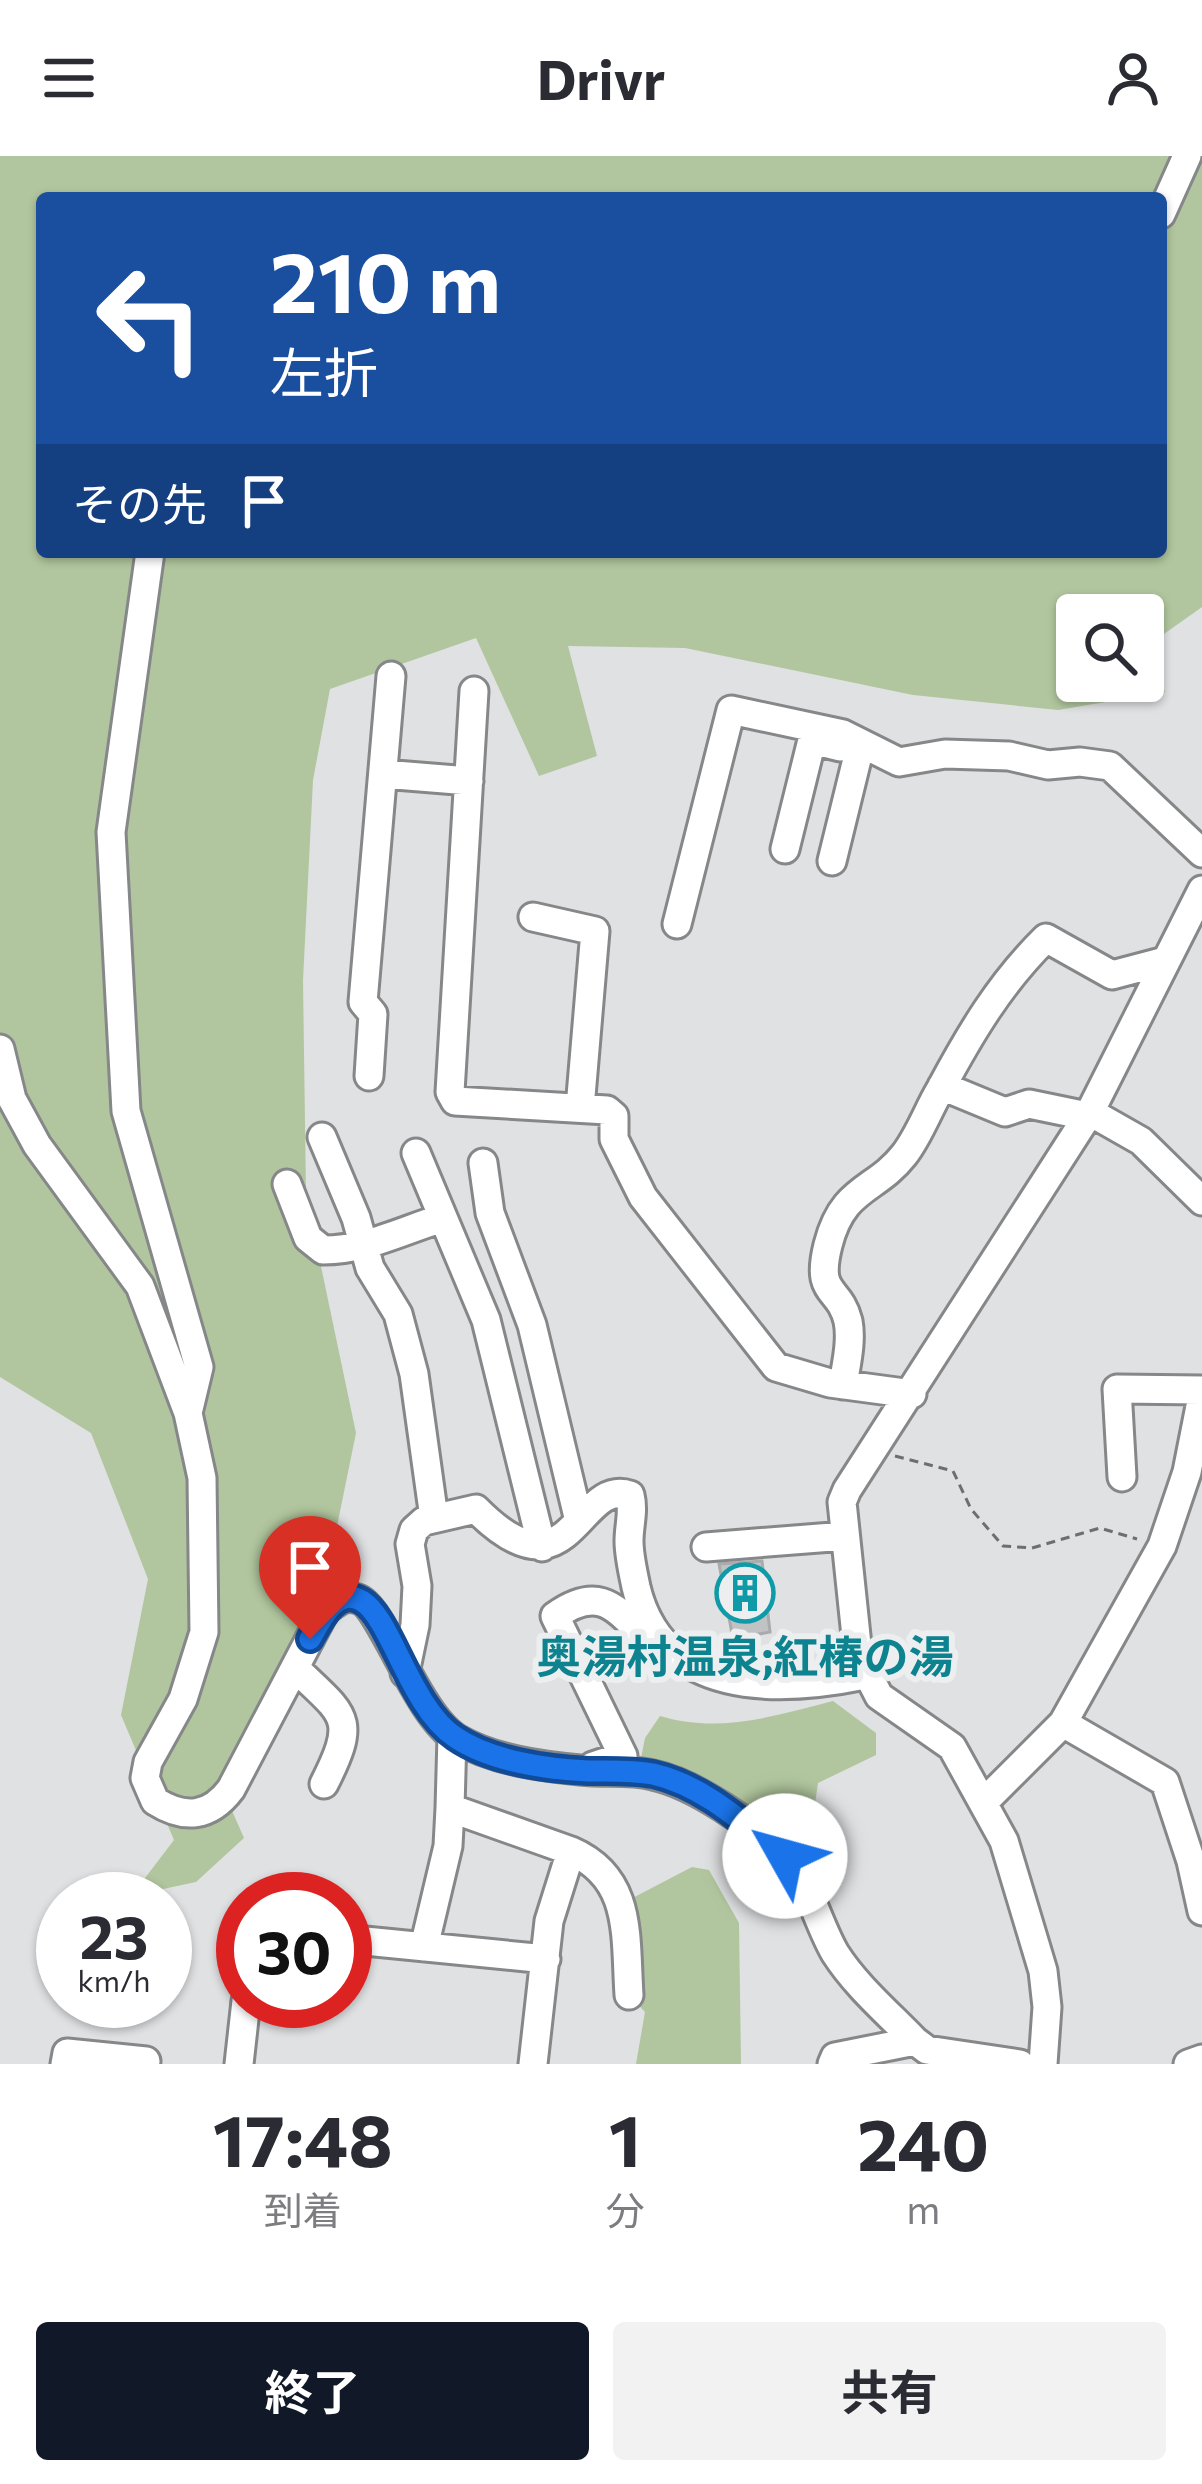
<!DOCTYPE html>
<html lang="ja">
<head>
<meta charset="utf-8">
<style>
	body { margin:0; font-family:Commissioner,"Noto Sans JP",sans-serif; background:#f2f2f3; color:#2b2b33; height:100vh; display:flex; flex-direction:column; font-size:45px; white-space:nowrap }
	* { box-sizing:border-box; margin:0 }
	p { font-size:39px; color:#7c7c81 }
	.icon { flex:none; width:66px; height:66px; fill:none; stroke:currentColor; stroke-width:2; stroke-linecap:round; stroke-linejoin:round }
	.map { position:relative; height:1908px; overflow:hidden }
	.drawer { display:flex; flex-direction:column; background:#fff; flex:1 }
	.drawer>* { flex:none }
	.hud { position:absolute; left:36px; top:36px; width:1131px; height:366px; border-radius:12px; box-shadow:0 3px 9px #0004; background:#1a4fa0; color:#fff; overflow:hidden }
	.tools { position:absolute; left:1056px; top:438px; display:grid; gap:24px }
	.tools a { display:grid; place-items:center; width:108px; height:108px; border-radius:12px; background:#fff; box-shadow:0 3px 9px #0004; font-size:60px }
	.speed { position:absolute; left:36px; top:1716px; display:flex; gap:24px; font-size:60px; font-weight:700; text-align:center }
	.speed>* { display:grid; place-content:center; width:156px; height:156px; border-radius:50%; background:#fff; box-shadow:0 3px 9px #0004; line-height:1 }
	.speed small { font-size:30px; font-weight:400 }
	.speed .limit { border:18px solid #d22; background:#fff; color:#111 }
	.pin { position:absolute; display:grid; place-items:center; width:102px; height:102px; color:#fff; margin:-123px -51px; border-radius:50% 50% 50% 0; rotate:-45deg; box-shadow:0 0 12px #0007 }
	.pin .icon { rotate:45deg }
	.me { position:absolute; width:132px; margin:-66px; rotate:308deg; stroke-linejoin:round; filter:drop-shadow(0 0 9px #0008) }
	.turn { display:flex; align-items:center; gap:42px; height:252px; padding:0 36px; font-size:54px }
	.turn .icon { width:156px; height:156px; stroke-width:2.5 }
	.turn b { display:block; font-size:84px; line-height:102px }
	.then { display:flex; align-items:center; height:114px; padding:0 36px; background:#0003; gap:24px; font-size:45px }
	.eta { display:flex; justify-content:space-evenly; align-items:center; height:204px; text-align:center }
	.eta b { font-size:72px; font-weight:700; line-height:84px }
	.action { display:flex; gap:24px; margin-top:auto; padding:24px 36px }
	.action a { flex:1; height:138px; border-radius:12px; background:#111827; color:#fff; font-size:48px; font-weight:700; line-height:138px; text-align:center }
	.action a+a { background:#f2f2f3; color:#2b2b33 }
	header { display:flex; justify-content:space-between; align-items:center; height:156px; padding:0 36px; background:#fff; font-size:54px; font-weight:700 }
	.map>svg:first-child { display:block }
	.green { fill:#b1c69e; fill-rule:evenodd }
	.building { fill:#c0c2c4; stroke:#aaabad; stroke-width:3 }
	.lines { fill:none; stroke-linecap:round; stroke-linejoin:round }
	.minor-casing { stroke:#858789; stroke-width:33 }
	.path { stroke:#6d6e6f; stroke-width:3; stroke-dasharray:9 6; stroke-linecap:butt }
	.minor { stroke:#fff; stroke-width:27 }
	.route-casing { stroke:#114b97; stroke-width:30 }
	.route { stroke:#1a73e8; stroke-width:21 }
	.labels { text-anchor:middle; stroke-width:12; stroke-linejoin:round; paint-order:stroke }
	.culture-label { font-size:45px; font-weight:bold; fill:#0d838f; stroke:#eceef0 }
</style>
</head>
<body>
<header><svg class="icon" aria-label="menu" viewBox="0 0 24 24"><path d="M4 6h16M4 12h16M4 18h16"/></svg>Drivr<svg class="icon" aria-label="person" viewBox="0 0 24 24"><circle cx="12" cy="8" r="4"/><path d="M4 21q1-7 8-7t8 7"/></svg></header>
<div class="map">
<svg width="1202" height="1908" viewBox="0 0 1202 1908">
	<rect width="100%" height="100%" fill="#dfe1e3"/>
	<path class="green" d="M0,0H1202V451L1147,490L1165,536L1058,554L913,539L685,492L568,490L597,600L539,620L476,482L330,533L313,624L303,824L306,1039L356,1277L326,1424L222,1632L244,1682L196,1726L163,1733L162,1743H129L174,1684L121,1559L148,1423L91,1277L0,1221ZM42,42H1161V396H42ZM1077,459H1143V525H1077Z
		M833,1545L876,1577V1599L818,1627L811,1675L785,1700L638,1617L645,1582L660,1560C720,1578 774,1560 833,1545Z
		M692,1711L709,1714L739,1767L741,1908H636L645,1856L629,1839L621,1748Z"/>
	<path class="building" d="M762,1405L770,1476L733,1483L719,1408Z"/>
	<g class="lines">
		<g class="minor-casing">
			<path id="minor" d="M1161,58L1187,0
				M150,396L111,676L126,955L199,1211L188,1257
				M474,535L450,936L455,945L607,954L614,960V983L643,1041L776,1211L830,1227L912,1238
				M383,618L469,625
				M785,693L812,584L840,591
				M832,705L859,595
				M533,761L595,775L580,952
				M677,768L731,554L843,578L899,606L945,598L1009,600L1048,609L1080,606L1110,610L1202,697
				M0,893L12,943L37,989L140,1130L188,1257L202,1322L204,1476L183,1543L148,1606L145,1622L155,1645C185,1664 210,1661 231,1633L325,1454C336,1447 344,1438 358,1443C382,1450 416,1558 457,1583C493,1604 539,1610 580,1614C605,1617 629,1613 653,1619C695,1628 754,1669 784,1700C809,1725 817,1766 835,1797C856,1830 888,1857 915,1885L927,1894L1020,1908
				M369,920L373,858L363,846L391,520
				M942,930L1005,956L1029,948L1087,960
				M1090,956L1141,985L1202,1045
				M322,981L356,1062L370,1112L398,1158L414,1218L434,1362
				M416,997L486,1164L542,1391
				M483,1007L490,1057L532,1169L579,1365
				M287,1028L308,1082L323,1094C366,1094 403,1074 443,1062
				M843,1229C846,1209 852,1185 848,1165C839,1129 815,1141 828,1089C843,1030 875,1036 904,999C919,980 928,954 940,934C970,878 1000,827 1046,782L1112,819L1165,805
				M1122,1321L1117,1233L1202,1234
				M706,1391L845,1380
				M295,1512C345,1560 358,1561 324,1628
				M405,1517L415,1469L417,1430L410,1388L414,1374L424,1365L476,1353C571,1449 577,1321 630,1339C634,1355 629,1369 629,1385C629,1400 633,1416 636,1431C662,1541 777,1537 865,1519
				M1063,1567L1165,1626L1191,1705L1202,1755
				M452,1580L450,1652L571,1695L549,1765L533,1908
				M593,1610L623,1600L555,1460C605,1424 620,1460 655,1490
				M984,1646L1063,1567L1162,1390L1187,1316L1202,1240
				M571,1695C633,1722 625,1780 629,1839
				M345,1783L546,1803
				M424,1791L448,1690L450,1652
				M65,1908L67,1897L146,1905L145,1908
				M239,1908L246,1845
				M832,1908L835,1901L915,1885
				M1043,1908L1047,1851L1043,1815L1004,1685L952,1591L879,1540L858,1499L842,1346L847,1334L1090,956L1202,734
				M1188,1908L1202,1903"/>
		</g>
		<path class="path" d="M895,1300L953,1315L971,1353L1003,1390L1032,1392L1100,1372L1137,1383"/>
		<use href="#minor" class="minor"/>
	</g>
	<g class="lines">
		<g class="route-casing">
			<path id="route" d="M310,1483C320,1465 336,1430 362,1445C391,1462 410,1551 455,1581C490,1605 546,1613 588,1615C610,1615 631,1614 653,1618C705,1630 744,1668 785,1700"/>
		</g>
		<use href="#route" class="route"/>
	</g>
	<defs>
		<g id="building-ring" transform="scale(3)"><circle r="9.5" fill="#eceef0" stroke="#0f9aa8" stroke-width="1.5"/><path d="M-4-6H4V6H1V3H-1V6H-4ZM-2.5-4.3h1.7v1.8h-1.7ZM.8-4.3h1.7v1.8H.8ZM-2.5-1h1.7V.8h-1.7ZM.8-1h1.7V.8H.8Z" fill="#0f9aa8"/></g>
	</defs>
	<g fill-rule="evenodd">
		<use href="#building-ring" x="745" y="1437"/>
	</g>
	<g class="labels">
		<g class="culture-label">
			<text x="745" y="1517">奥湯村温泉;紅椿の湯</text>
		</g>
	</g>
</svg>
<div class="tools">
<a><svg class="icon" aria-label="search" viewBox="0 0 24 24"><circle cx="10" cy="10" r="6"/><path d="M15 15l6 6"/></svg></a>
</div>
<div class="speed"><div>23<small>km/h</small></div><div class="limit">30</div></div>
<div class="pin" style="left:310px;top:1483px;background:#d93025"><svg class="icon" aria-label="arrive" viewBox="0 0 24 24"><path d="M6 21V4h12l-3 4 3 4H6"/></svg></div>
<svg class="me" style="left:785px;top:1700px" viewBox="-20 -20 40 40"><circle r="19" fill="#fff"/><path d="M0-13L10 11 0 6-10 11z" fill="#1a73e8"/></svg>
<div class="hud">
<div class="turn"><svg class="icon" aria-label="left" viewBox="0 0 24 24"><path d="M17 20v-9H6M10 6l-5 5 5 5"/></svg><div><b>210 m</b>左折</div></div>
<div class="then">その先<svg class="icon" aria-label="arrive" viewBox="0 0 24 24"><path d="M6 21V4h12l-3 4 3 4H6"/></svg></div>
</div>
</div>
<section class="drawer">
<div class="eta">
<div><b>17:48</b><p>到着</p></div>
<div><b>1</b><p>分</p></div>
<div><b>240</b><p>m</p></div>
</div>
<div class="action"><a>終了</a><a>共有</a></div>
</section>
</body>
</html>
